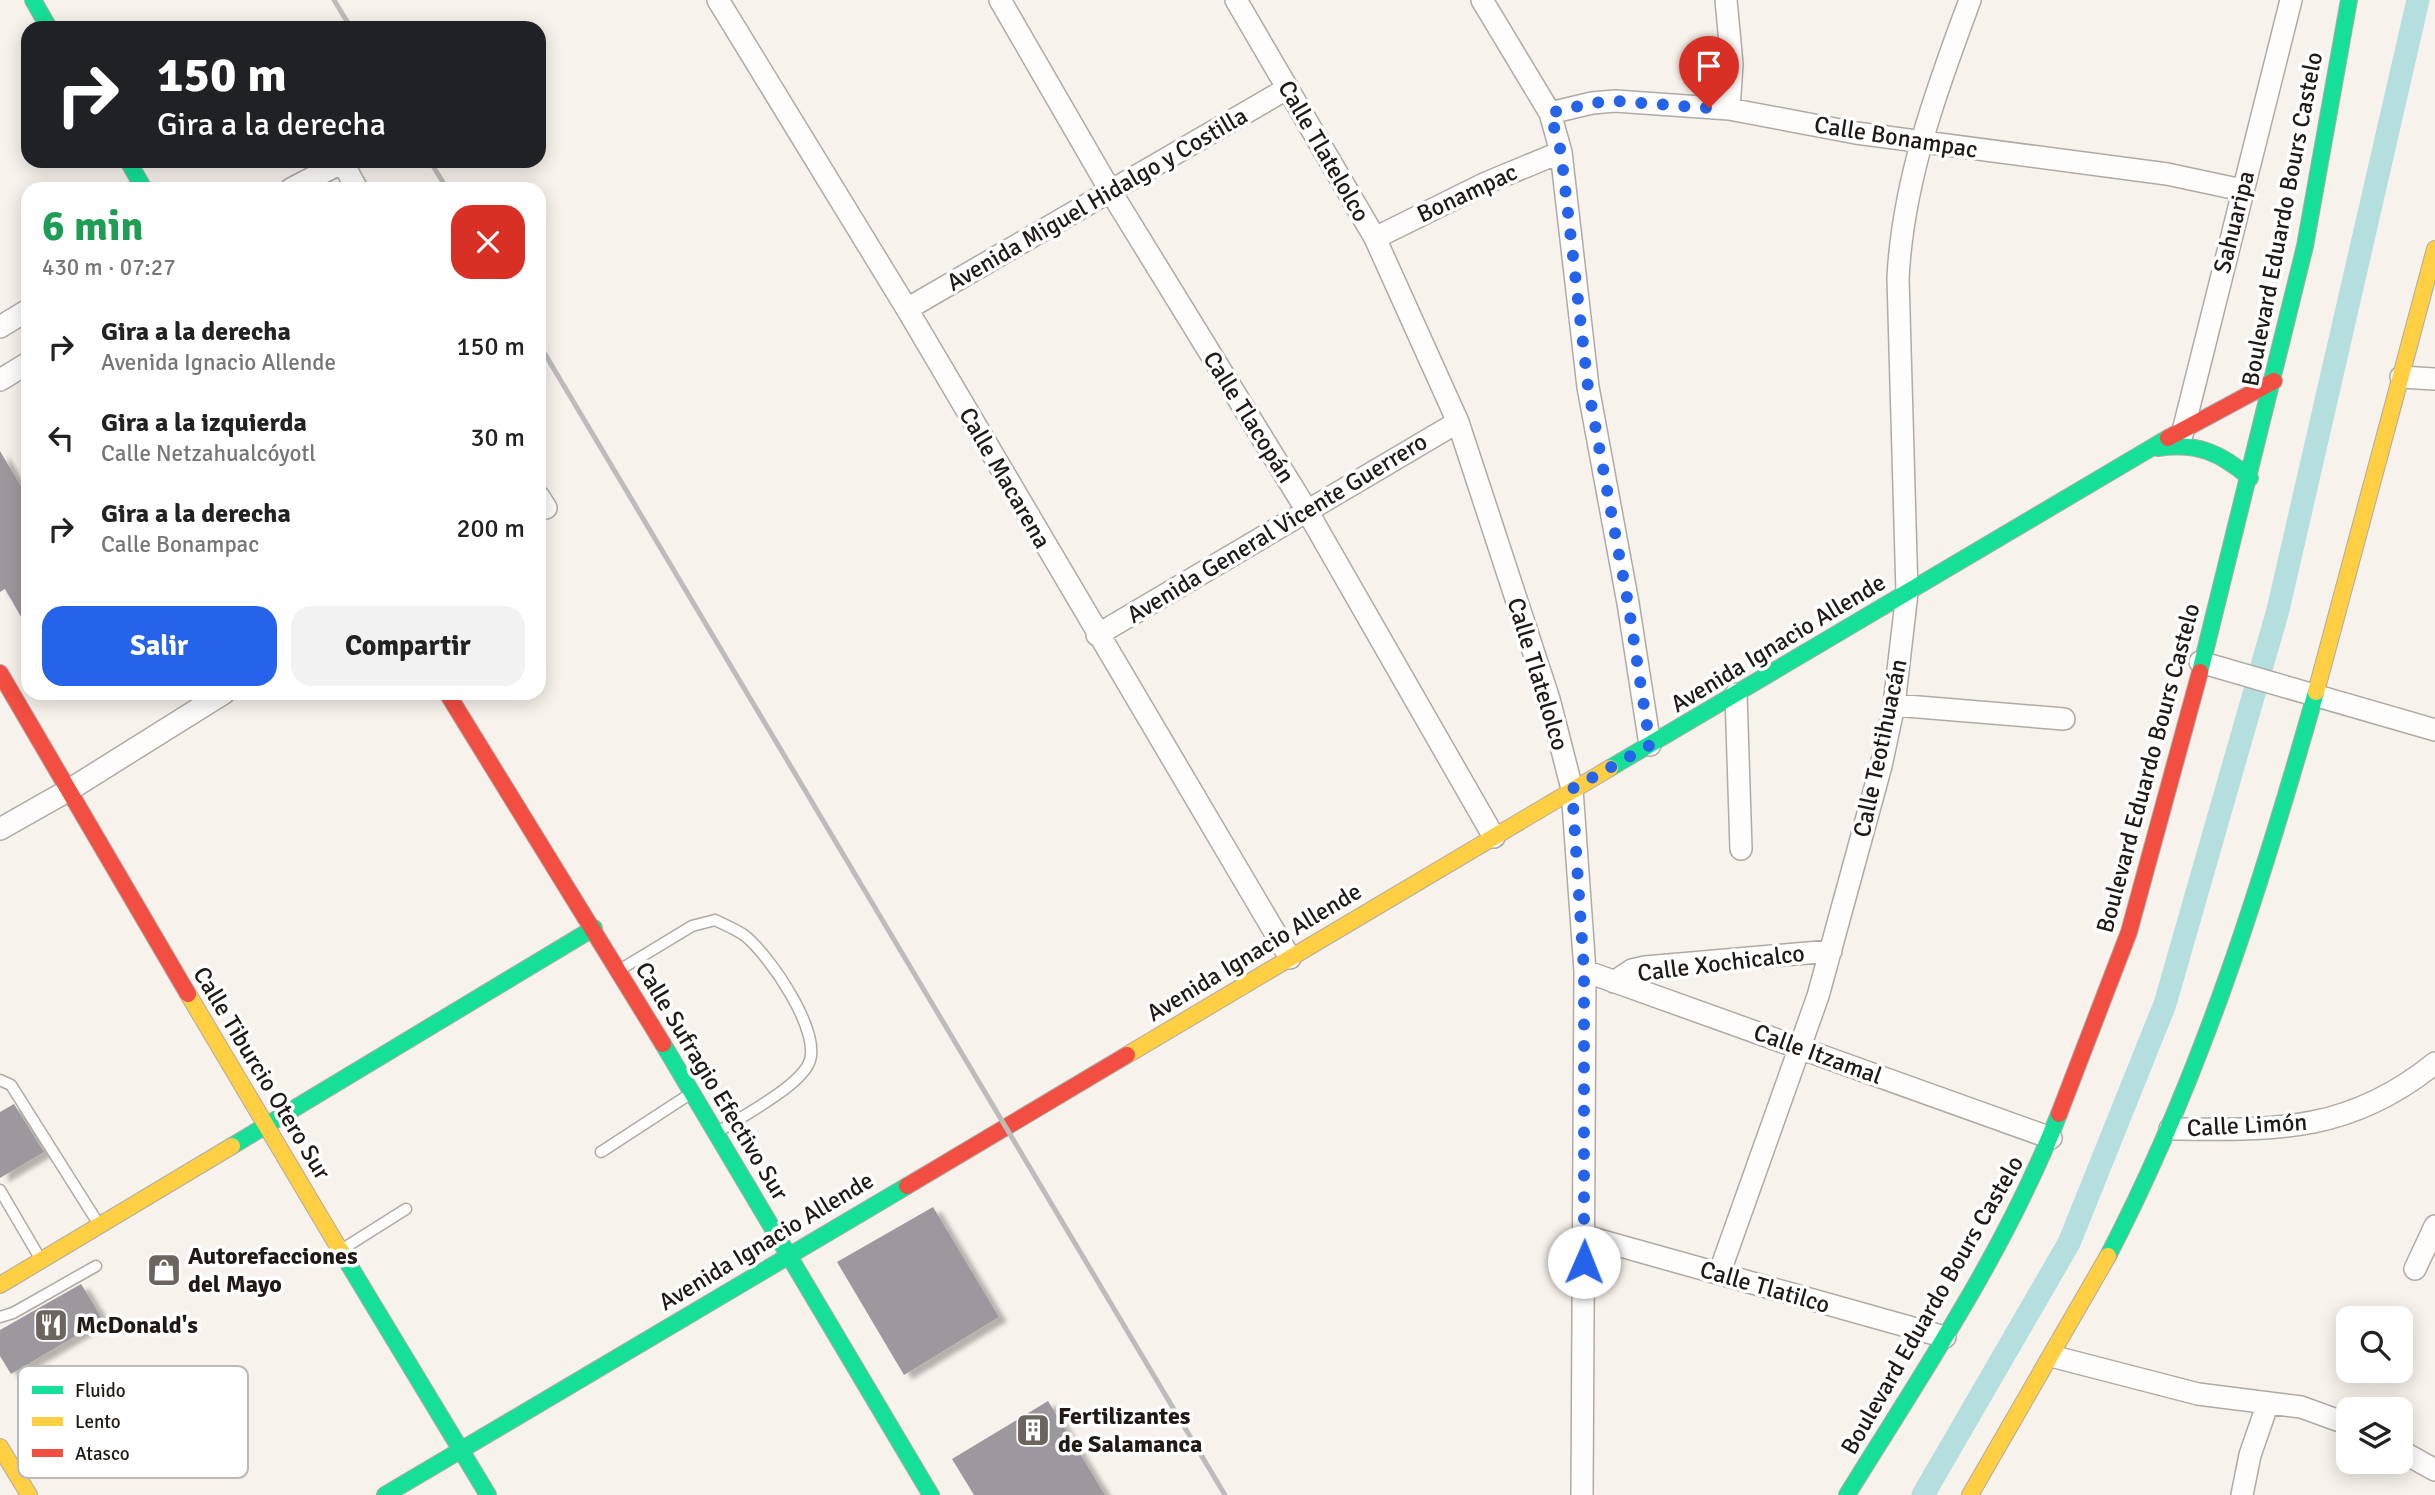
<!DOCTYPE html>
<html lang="es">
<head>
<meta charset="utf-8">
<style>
	body { margin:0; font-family:Signika,sans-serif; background:#f2f2f2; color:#222; height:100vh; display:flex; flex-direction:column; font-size:26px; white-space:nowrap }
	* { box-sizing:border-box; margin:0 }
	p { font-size:23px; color:#767676 }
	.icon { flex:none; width:38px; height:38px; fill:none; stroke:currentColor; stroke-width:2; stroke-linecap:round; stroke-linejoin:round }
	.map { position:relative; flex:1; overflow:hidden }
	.side { position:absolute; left:21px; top:182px; width:525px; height:518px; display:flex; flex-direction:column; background:#fff; border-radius:21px; box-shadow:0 4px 18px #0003 }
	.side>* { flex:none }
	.guide { position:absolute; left:21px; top:21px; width:525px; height:147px; border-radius:21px; box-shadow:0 4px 18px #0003; background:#202124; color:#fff; overflow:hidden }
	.fabs { position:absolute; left:2336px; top:1306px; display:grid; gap:14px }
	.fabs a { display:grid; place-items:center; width:77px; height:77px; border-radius:14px; background:#fff; box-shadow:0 4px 18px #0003; font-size:35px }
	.pin { position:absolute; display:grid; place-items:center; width:60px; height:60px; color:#fff; margin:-72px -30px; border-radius:50% 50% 50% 0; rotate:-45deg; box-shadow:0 0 7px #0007 }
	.pin .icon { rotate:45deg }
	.me { position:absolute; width:77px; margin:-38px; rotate:1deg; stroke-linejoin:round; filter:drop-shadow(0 0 5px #0008) }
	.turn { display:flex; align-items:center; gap:24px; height:147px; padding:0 21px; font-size:32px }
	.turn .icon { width:91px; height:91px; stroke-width:2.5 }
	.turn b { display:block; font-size:49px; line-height:60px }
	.round { display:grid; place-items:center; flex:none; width:74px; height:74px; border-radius:21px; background:#f2f2f2 }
	.head { display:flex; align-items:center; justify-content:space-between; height:119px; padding:0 21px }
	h1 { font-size:42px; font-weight:700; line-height:52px; color:#1e9e55 }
	.button { display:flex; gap:14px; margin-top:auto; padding:14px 21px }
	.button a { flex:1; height:80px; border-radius:21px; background:#2563eb; color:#fff; font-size:28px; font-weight:700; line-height:80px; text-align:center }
	.button a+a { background:#f2f2f2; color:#222 }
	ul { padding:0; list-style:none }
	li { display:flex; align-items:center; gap:21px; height:91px; padding:0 21px }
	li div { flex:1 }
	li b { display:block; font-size:26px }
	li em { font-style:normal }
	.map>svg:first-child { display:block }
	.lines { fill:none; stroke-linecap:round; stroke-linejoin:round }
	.canal { stroke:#b5dedf; stroke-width:23 }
	.building { fill:#9d989d; filter:url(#shadow) }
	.lane-casing { stroke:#b0aaa5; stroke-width:13 }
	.street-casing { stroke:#b0aaa5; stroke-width:24 }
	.fast-casing { stroke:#b0aaa5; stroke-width:18 }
	.slow-casing { stroke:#b0aaa5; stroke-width:18 }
	.jam-casing { stroke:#b0aaa5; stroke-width:18 }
	.lane { stroke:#fefdfc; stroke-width:10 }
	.street { stroke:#fefdfc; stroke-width:21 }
	.fast { stroke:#16e098; stroke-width:16 }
	.slow { stroke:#ffcf43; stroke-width:16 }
	.jam { stroke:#f24e42; stroke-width:16 }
	.rail { stroke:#bebcbb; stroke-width:5 }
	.route { stroke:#2563eb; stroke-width:12; stroke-dasharray:0 21.6 }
	.labels { text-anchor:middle; stroke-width:7; stroke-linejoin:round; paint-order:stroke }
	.street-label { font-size:24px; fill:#211913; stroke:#fff }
	.poi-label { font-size:24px; font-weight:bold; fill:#211913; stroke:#fff; text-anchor:start }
	.key { fill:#fff; stroke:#bcbab8; stroke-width:2 }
	.key-label { font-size:19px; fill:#211913 }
</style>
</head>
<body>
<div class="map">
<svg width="2435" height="1495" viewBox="0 0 2435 1495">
	<defs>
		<filter id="shadow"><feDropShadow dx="8" dy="4.5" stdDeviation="2" flood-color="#0004"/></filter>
	</defs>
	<rect width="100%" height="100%" fill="#f8f2ec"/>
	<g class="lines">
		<path class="canal" d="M1923,1495L2069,1243L2165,1004L2278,610L2418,0"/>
	</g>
	<path class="building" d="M0,451L28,498V629L5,589L0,592Z
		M14,1104L44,1152L0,1178V1112Z
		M933,1207L999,1317L904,1375L837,1262Z
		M81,1284L103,1320L11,1374L0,1356V1330Z
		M1048,1401L1105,1495H974L952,1459Z"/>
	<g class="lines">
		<g class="lane-casing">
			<path id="lane" d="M621,969L692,926L715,920C725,925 735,929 744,935C768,953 825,1035 808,1065C795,1089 742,1116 718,1132
				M0,1080L11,1085L98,1223
				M601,1152L690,1094
				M0,1190L41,1260
				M341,1250L406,1209
				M0,1317L13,1313L96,1266"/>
		</g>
		<g class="street-casing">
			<path id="street" d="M718,0L907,309L1290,958
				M1000,0L1111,192L1306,509L1494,837
				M1236,0L1375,238L1458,422L1549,699L1572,789L1585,971L1582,1495
				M1482,0L1550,113L1561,152L1588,387L1628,603L1650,745
				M1726,0L1732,64L1729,109
				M1550,113L1592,103L1615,101L1729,109L1856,133L2167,174L2242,190
				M291,189L337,165L345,167L357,189
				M1375,238L1486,183L1561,152
				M907,309L1288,88
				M0,327L28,310
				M2401,377L2435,379
				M0,380L28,363
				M2182,435L2291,0
				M539,497L546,508
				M1097,635L1458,422
				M2200,662L2435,730
				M1736,694L1741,849
				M1894,705L2064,719
				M0,829L69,790L224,693
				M1585,971L2051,1138
				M1614,982L1632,970L1645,967L1831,951
				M2170,1129C2275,1130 2349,1133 2435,1063
				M1585,1236L1945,1337
				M2415,1269L2435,1226
				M1719,1274L1818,996L1881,766L1894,705L1907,593L1898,278C1903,181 1936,91 1970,0
				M2055,1357L2198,1394L2301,1407L2348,1424
				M2401,1451L2435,1470
				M2242,1495L2250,1455L2268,1403"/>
		</g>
		<g class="fast-casing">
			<path id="fast" d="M33,0L49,28
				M128,161L144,189
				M2158,448C2197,442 2221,453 2250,478
				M2200,672L2305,246L2349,0
				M1610,768L2168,438
				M663,1044L931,1495
				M232,1146L594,928
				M340,1250L488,1495
				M2108,1256C2201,1077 2261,886 2316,692
				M385,1495L907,1186
				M1847,1495C1923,1372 2006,1250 2059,1114"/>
		</g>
		<g class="slow-casing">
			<path id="slow" d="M2316,692L2435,249
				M188,994L340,1250
				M1127,1055L1610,768
				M0,1285L232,1146
				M0,1447L29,1495
				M1970,1495L2108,1256"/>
		</g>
		<g class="jam-casing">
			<path id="jam" d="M2168,438L2274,381
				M0,673L188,994
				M447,693L663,1044
				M2059,1114L2129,932L2200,672
				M907,1186L1127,1055"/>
		</g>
		<use href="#lane" class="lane"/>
		<use href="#street" class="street"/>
		<use href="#fast" class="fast"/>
		<use href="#slow" class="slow"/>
		<use href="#jam" class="jam"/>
		<path class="rail" d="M334,0L351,28
			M430,161L447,189
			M539,344L1225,1495"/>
	</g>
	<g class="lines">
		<path class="route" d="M1584,1262V971L1572,789L1650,745L1628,603L1588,387L1561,152L1550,113L1592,103L1615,101L1709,108"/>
	</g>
	<defs>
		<g id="shop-square" transform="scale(1.75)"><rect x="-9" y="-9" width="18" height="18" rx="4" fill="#6c655f" stroke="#fff"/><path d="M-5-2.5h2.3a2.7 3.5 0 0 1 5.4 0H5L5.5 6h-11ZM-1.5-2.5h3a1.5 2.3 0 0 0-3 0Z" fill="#fff"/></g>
		<g id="restaurant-square" transform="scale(1.75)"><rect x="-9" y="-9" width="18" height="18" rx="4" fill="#6c655f" stroke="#fff"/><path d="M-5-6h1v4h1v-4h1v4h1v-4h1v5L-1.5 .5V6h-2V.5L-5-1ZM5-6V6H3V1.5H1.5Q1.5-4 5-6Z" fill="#fff"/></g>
		<g id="building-square" transform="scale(1.75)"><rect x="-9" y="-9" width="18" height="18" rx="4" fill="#6c655f" stroke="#fff"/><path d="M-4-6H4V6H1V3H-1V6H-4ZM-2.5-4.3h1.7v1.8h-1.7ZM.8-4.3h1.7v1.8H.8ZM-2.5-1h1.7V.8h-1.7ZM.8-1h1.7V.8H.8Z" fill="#fff"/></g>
	</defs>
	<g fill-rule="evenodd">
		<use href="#shop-square" x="164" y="1270"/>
		<use href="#restaurant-square" x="51" y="1325"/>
		<use href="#building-square" x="1033" y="1430"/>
	</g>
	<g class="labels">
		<g class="street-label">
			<text transform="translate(1896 137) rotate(9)" y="8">Calle Bonampac</text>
			<text transform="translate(1324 151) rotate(60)" y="8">Calle Tlatelolco</text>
			<text transform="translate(1467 193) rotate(-25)" y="8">Bonampac</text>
			<text transform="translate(1097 199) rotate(-30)" y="8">Avenida Miguel Hidalgo y Costilla</text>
			<text transform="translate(2282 219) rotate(-79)" y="8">Boulevard Eduardo Bours Castelo</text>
			<text transform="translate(2234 222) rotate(-76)" y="8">Sahuaripa</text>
			<text transform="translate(1249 417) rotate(58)" y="8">Calle Tlacopán</text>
			<text transform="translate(1005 478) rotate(60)" y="8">Calle Macarena</text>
			<text transform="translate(1277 528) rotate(-31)" y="8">Avenida General Vicente Guerrero</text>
			<text transform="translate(1778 643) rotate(-31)" y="8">Avenida Ignacio Allende</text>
			<text transform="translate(1538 674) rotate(73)" y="8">Calle Tlatelolco</text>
			<text transform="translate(1880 748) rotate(-78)" y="8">Calle Teotihuacán</text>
			<text transform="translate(2148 768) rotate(-75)" y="8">Boulevard Eduardo Bours Castelo</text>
			<text transform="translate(1254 952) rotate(-31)" y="8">Avenida Ignacio Allende</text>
			<text transform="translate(1721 963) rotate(-7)" y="8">Calle Xochicalco</text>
			<text transform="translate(1818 1054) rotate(20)" y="8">Calle Itzamal</text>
			<text transform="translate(262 1073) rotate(59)" y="8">Calle Tiburcio Otero Sur</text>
			<text transform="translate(712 1081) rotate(59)" y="8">Calle Sufragio Efectivo Sur</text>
			<text transform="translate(2247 1125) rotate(-3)" y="8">Calle Limón</text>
			<text transform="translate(766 1241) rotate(-31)" y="8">Avenida Ignacio Allende</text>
			<text transform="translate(1765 1287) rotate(16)" y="8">Calle Tlatilco</text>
			<text transform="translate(1932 1305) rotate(-60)" y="8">Boulevard Eduardo Bours Castelo</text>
		</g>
		<g class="poi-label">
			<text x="188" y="1264">Autorefacciones<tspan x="188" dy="28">del Mayo</tspan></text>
			<text x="76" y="1333">McDonald's</text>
			<text x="1058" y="1424">Fertilizantes<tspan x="1058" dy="28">de Salamanca</tspan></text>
		</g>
	</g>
	<rect x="18" y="1366" width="230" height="112" rx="10" class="key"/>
	<rect x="32" y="1386" width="31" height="8" fill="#16e098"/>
	<rect x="32" y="1417" width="31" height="9" fill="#ffcf43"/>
	<rect x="32" y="1449" width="31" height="8" fill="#f24e42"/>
	<g class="key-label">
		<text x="75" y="1397">Fluido</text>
		<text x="75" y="1428">Lento</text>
		<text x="75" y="1460">Atasco</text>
	</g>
</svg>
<div class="fabs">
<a><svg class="icon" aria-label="search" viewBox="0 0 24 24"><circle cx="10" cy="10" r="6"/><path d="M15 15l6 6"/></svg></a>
<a><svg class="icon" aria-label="layers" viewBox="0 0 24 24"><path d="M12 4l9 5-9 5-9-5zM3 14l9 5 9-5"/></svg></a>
</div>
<div class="pin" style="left:1709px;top:108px;background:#d93025"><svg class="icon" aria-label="arrive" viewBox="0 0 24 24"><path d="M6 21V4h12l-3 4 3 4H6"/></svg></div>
<svg class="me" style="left:1584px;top:1262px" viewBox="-20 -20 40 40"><circle r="19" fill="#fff"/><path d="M0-13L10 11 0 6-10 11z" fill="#2563eb"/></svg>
<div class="guide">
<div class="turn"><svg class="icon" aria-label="right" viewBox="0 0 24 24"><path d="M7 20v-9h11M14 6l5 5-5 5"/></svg><div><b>150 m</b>Gira a la derecha</div></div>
</div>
<section class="side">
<div class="head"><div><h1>6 min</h1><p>430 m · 07:27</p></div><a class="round" style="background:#d93025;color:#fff"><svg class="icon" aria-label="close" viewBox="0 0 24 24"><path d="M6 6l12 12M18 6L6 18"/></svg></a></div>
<ul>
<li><svg class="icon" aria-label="right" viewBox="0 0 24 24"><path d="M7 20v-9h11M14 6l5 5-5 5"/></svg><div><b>Gira a la derecha</b><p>Avenida Ignacio Allende</p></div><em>150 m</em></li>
<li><svg class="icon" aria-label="left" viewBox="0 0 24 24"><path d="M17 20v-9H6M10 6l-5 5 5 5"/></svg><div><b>Gira a la izquierda</b><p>Calle Netzahualcóyotl</p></div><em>30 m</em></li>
<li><svg class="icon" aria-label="right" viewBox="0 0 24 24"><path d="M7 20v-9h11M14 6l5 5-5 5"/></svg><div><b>Gira a la derecha</b><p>Calle Bonampac</p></div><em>200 m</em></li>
</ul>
<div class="button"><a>Salir</a><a>Compartir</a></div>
</section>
</div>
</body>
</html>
